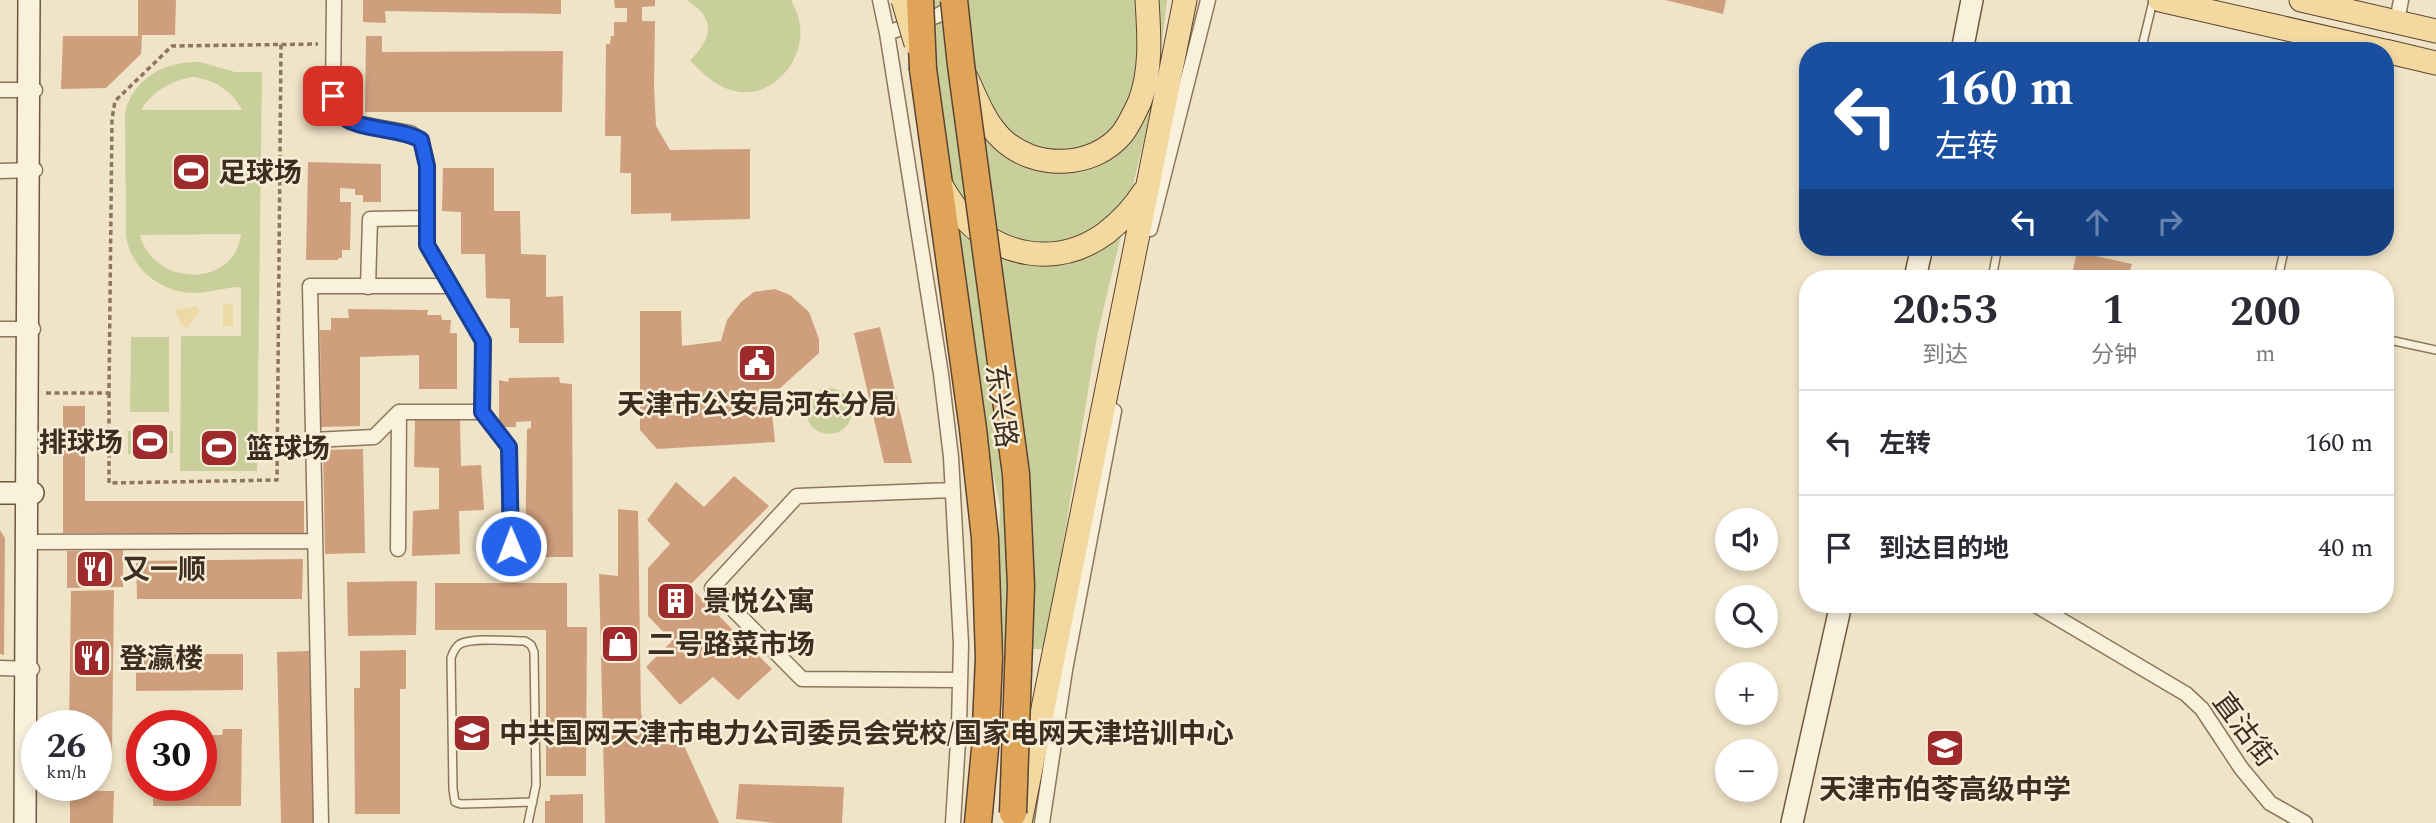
<!DOCTYPE html>
<html lang="zh">
<head>
<meta charset="utf-8">
<style>
	body { margin:0; font-family:Spectral,"Noto Sans SC",serif; background:#f2f2f3; color:#2b2b33; height:100vh; display:flex; flex-direction:column; font-size:26px; white-space:nowrap }
	* { box-sizing:border-box; margin:0 }
	p { font-size:23px; color:#7c7c81 }
	.icon { flex:none; width:38px; height:38px; fill:none; stroke:currentColor; stroke-width:2; stroke-linecap:round; stroke-linejoin:round }
	.map { position:relative; flex:1; overflow:hidden }
	.side { position:absolute; left:1799px; top:270px; width:595px; height:343px; display:flex; flex-direction:column; background:#fff; border-radius:28px; box-shadow:0 4px 10px #0003 }
	.side>* { flex:none }
	.banner { position:absolute; left:1799px; top:42px; width:595px; height:214px; border-radius:28px; box-shadow:0 4px 10px #0003; background:#1a4fa0; color:#fff; overflow:hidden }
	.controls { position:absolute; left:1715px; top:508px; display:grid; gap:14px }
	.controls a { display:grid; place-items:center; width:63px; height:63px; border-radius:50%; background:#fff; box-shadow:0 4px 10px #0003; font-size:35px }
	.speed { position:absolute; left:21px; top:710px; display:flex; gap:14px; font-size:35px; font-weight:700; text-align:center }
	.speed>* { display:grid; place-content:center; width:91px; height:91px; border-radius:50%; background:#fff; box-shadow:0 4px 10px #0003; line-height:1 }
	.speed small { font-size:18px; font-weight:400 }
	.speed .limit { border:10px solid #d22; background:#fff; color:#111 }
	.pin { position:absolute; display:grid; place-items:center; width:60px; height:60px; color:#fff; margin:-30px; border-radius:14px; box-shadow:0 4px 10px #0006 }
	.me { position:absolute; width:77px; margin:-38px; rotate:359deg; stroke-linejoin:round; filter:drop-shadow(0 0 5px #0008) }
	.turn { display:flex; align-items:center; gap:24px; height:147px; padding:0 21px; font-size:32px }
	.turn .icon { width:91px; height:91px; stroke-width:2.5 }
	.turn b { display:block; font-size:49px; line-height:60px }
	.lanes { display:flex; align-items:center; height:66px; padding:0 21px; background:#0003; justify-content:center; gap:35px; direction:ltr }
	.lanes .off { opacity:.35 }
	.eta { display:flex; justify-content:space-evenly; align-items:center; height:119px; text-align:center }
	.eta b { font-size:42px; font-weight:700; line-height:49px }
	ul { padding:0; list-style:none }
	li { display:flex; align-items:center; gap:21px; height:105px; padding:0 21px; border-top:2px solid #e1e1e2 }
	li div { flex:1 }
	li b { display:block; font-size:26px }
	li em { font-style:normal }
	.map>svg:first-child { display:block }
	.green { fill:#c9cf9b; fill-rule:evenodd }
	.sand { fill:#ecd9a5 }
	.building { fill:#cf9f7d }
	.lines { fill:none; stroke-linecap:round; stroke-linejoin:round }
	.lane-casing { stroke:#8d765c; stroke-width:10 }
	.street-casing { stroke:#8d765c; stroke-width:17 }
	.secondary-casing { stroke:#6f573f; stroke-width:24 }
	.primary-casing { stroke:#5b4430; stroke-width:25 }
	.highway-casing { stroke:#5b4430; stroke-width:29 }
	.path { stroke:#8d765c; stroke-width:3.5; stroke-dasharray:5 3.5; stroke-linecap:butt }
	.lane { stroke:#faf1dc; stroke-width:7 }
	.street { stroke:#faf1dc; stroke-width:14 }
	.secondary { stroke:#faf1dc; stroke-width:21 }
	.primary { stroke:#f3d9a0; stroke-width:23 }
	.highway { stroke:#e0a458; stroke-width:26 }
	.primary-bridge-casing { stroke:#5b4430; stroke-width:25; stroke-linecap:butt }
	.highway-bridge-casing { stroke:#5b4430; stroke-width:29; stroke-linecap:butt }
	.primary-bridge { stroke:#f3d9a0; stroke-width:23 }
	.highway-bridge { stroke:#e0a458; stroke-width:26 }
	.route-casing { stroke:#184099; stroke-width:18 }
	.route { stroke:#2563eb; stroke-width:12 }
	.labels { text-anchor:middle; stroke-width:5; stroke-linejoin:round; paint-order:stroke }
	.poi-label { font-size:28px; font-weight:bold; fill:#3d2e20; stroke:#f7eed8; text-anchor:start }
	.street-label { font-size:28px; fill:#3d2e20; stroke:#f7eed8 }
</style>
</head>
<body>
<div class="map">
<svg width="2436" height="823" viewBox="0 0 2436 823">
	<rect width="100%" height="100%" fill="#f0e4c8"/>
	<path class="green" d="M687,0H791C795,8 799,16 800,25C805,61 772,100 734,91C716,87 703,73 690,61C712,37 717,20 687,0Z
		M898,0H1167L1157,85L1097,336L1046,649H996L1000,506L974,384L927,71Z
		M200,62L235,72H262L257,471H180L181,336H241V287C226,287 212,292 197,293C163,294 131,270 126,236L125,113C133,78 165,61 200,62ZM192,77C214,79 232,91 242,110H141C153,91 170,81 192,77ZM241,234C235,289 153,287 140,235Z
		M131,337H169V412H130Z
		M806 411a23 23 0 1 1 46 0a23 23 0 1 1-46 0Z
		M128,431H173V453L128,454Z"/>
	<path class="sand" d="M223,304H233V326H223Z
		M195,306L200,310L187,328L181,324L175,310Z"/>
	<path class="building" d="M138,0H176L175,35H142L141,54L106,88L61,89L63,36H138Z
		M363,0H561V14L385,11L386,23L363,22Z
		M614,0H655V6L642,7V21H655L654,86L656,126L670,150L750,149V219L671,221V213L631,214V173H620L621,136H605L606,44H610L611,36H614V22H627V8H615Z
		M1665,0H1726L1723,14Z
		M366,36H382V52L563,51L562,112H365Z
		M308,162L381,164V202H363V195H355V189L340,188V202H351L350,250H342V258H338V260H306Z
		M443,168H494V211H520L521,254L546,255V297L563,296L564,343H519V328H510V299L486,298L485,254H461V212L442,211Z
		M2077,252L2132,264L2128,278H2071Z
		M775,289L790,295L809,312L819,339V353L777,391H758L755,398L771,405L775,442L657,449L640,430V311H681L682,346L721,341L727,320L741,302L754,292Z
		M348,309L428,310L427,315H441L442,320H451L450,333H457V389H419V355L360,357V426L321,427L320,330H331V318H349Z
		M880,327L912,463H884L854,333Z
		M559,377L560,383L572,384L573,557H525L527,429L531,428V421L516,422V427H499V380L508,382L509,378Z
		M63,406H85V501H304V533H63Z
		M460,418L461,466L481,465L484,510L459,511L460,554L412,556L413,511L439,509V468L414,467L415,419Z
		M363,449L365,553L325,554L323,450Z
		M734,476L769,506L689,586L772,669L738,700L713,677L680,705L646,667L672,641L648,616V568L670,544L647,520L676,482L704,507Z
		M618,509L638,511L641,713L649,737L678,732L719,823H605L599,574L618,576Z
		M0,530L5,538L4,655L0,654Z
		M123,550V587L67,588V551Z
		M303,559L302,599H137L136,561Z
		M417,581L416,635L348,636L347,582Z
		M435,583H567V627H587L586,776H546V630H435Z
		M114,590L112,754L96,753V726H69L71,591Z
		M406,650V689H400V814H355L354,688H360V651Z
		M309,651L314,823H281L277,652Z
		M136,654H243V690L136,691Z
		M223,729H242L241,806H153V786H201V735H222Z
		M739,784L844,787L842,823H775L736,819Z
		M70,791H114L113,823H70Z
		M583,794V823H545V801H550V795Z"/>
	<g class="lines">
		<g class="lane-casing">
			<path id="lane" d="M2141,51L2153,1
				M1992,278L1998,247
				M2278,278L2285,247
				M2385,339L2436,350
				M528,823L536,785L534,652L531,645L525,641C509,641 473,637 460,644C455,647 453,652 451,658L453,789L455,802L461,804L533,802"/>
		</g>
		<g class="street-casing">
			<path id="street" d="M334,0L333,96L340,113L350,122L410,133L421,140L427,166V245L483,341L482,412L509,447L511,546
				M880,0L887,33L941,374L951,457L961,644L959,725L953,823
				M2397,22L2401,0
				M887,33L939,15L957,4
				M0,90H35
				M0,171L35,170
				M1150,229L1208,0
				M368,287L370,219L426,218
				M0,329H33
				M313,440L374,437L399,412
				M953,490L797,496L712,588L802,679L960,680
				M26,542L314,541
				M398,549L399,412H482
				M2034,604L2186,694L2202,709L2241,768L2270,803L2305,823
				M0,668L32,669
				M321,823L310,286H451
				M1042,823L1065,670L1114,411"/>
		</g>
		<g class="secondary-casing">
			<path id="secondary" d="M1962,51L1972,0
				M1915,278L1922,247
				M0,493H33
				M25,823L29,0
				M1792,823L1841,604"/>
		</g>
		<g class="primary-casing">
			<path id="primary" d="M2160,0L2384,51
				M2301,0L2436,31
				M2385,51L2436,63
				M967,79C977,100 985,123 1002,139C1034,170 1093,169 1122,134C1129,125 1135,112 1140,101C1152,69 1149,33 1147,0
				M939,182C945,192 952,204 960,213C998,258 1058,268 1106,233C1121,221 1133,209 1143,193
				M1020,823L1185,0"/>
		</g>
		<g class="highway-casing">
			<path id="highway" d="M923,69L973,429L985,538L989,658L985,749L978,823"/>
		</g>
		<path class="path" d="M46,393H109L112,119L115,101L172,46L318,44
			M109,393V483L277,480L281,43"/>
		<use href="#lane" class="lane"/>
		<use href="#street" class="street"/>
		<use href="#secondary" class="secondary"/>
		<use href="#primary" class="primary"/>
		<use href="#highway" class="highway"/>
		<g class="primary-bridge-casing">
			<path id="primary-bridge" d="M903,0L916,44"/>
		</g>
		<g class="highway-bridge-casing">
			<path id="highway-bridge" d="M920,0L923,69
				M954,0L961,65L1016,474L1021,586L1013,813"/>
		</g>
		<use href="#primary-bridge" class="primary-bridge"/>
		<use href="#highway-bridge" class="highway-bridge"/>
	</g>
	<g class="lines">
		<g class="route-casing">
			<path id="route" d="M333,96C335,101 336,107 339,112C351,131 400,127 421,140L427,166V245L483,341L482,412L509,447L511,546"/>
		</g>
		<use href="#route" class="route"/>
	</g>
	<defs>
		<g id="stadium-square" transform="scale(2.0125)"><rect x="-9" y="-9" width="18" height="18" rx="4" fill="#9e2a2b" stroke="#f7eed8"/><path d="M0-5a6.5 5 0 1 0 0 10a6.5 5 0 1 0 0-10ZM-3.5-1.8h7v3.6h-7Z" fill="#fff"/></g>
		<g id="civic-square" transform="scale(2.0125)"><rect x="-9" y="-9" width="18" height="18" rx="4" fill="#9e2a2b" stroke="#f7eed8"/><path d="M-.6-6.5H3V-4.5H.6V-3L4-1V1h2V6H-6V1h2V-1L-.6-3ZM-1.2 2.5V6h2.4V2.5Z" fill="#fff"/></g>
		<g id="restaurant-square" transform="scale(2.0125)"><rect x="-9" y="-9" width="18" height="18" rx="4" fill="#9e2a2b" stroke="#f7eed8"/><path d="M-5-6h1v4h1v-4h1v4h1v-4h1v5L-1.5 .5V6h-2V.5L-5-1ZM5-6V6H3V1.5H1.5Q1.5-4 5-6Z" fill="#fff"/></g>
		<g id="building-square" transform="scale(2.0125)"><rect x="-9" y="-9" width="18" height="18" rx="4" fill="#9e2a2b" stroke="#f7eed8"/><path d="M-4-6H4V6H1V3H-1V6H-4ZM-2.5-4.3h1.7v1.8h-1.7ZM.8-4.3h1.7v1.8H.8ZM-2.5-1h1.7V.8h-1.7ZM.8-1h1.7V.8H.8Z" fill="#fff"/></g>
		<g id="shop-square" transform="scale(2.0125)"><rect x="-9" y="-9" width="18" height="18" rx="4" fill="#9e2a2b" stroke="#f7eed8"/><path d="M-5-2.5h2.3a2.7 3.5 0 0 1 5.4 0H5L5.5 6h-11ZM-1.5-2.5h3a1.5 2.3 0 0 0-3 0Z" fill="#fff"/></g>
		<g id="school-square" transform="scale(2.0125)"><rect x="-9" y="-9" width="18" height="18" rx="4" fill="#9e2a2b" stroke="#f7eed8"/><path d="M0-5L7-2L0 1L-7-2ZM-4 1L0 2.5L4 1V4Q0 6-4 4Z" fill="#fff"/></g>
	</defs>
	<g fill-rule="evenodd">
		<use href="#stadium-square" x="191" y="172"/>
		<use href="#civic-square" x="757" y="363"/>
		<use href="#stadium-square" x="150" y="442"/>
		<use href="#stadium-square" x="219" y="448"/>
		<use href="#restaurant-square" x="95" y="569"/>
		<use href="#building-square" x="676" y="601"/>
		<use href="#shop-square" x="620" y="644"/>
		<use href="#restaurant-square" x="92" y="658"/>
		<use href="#school-square" x="472" y="733"/>
		<use href="#school-square" x="1945" y="748"/>
	</g>
	<g class="labels">
		<g class="poi-label">
			<text x="218" y="182">足球场</text>
			<text x="757" y="414" text-anchor="middle">天津市公安局河东分局</text>
			<text x="123" y="452" text-anchor="end">排球场</text>
			<text x="246" y="458">篮球场</text>
			<text x="122" y="579">又一顺</text>
			<text x="703" y="611">景悦公寓</text>
			<text x="647" y="654">二号路菜市场</text>
			<text x="119" y="668">登瀛楼</text>
			<text x="499" y="743">中共国网天津市电力公司委员会党校/国家电网天津培训中心</text>
			<text x="1945" y="799" text-anchor="middle">天津市伯苓高级中学</text>
		</g>
		<g class="street-label">
			<text transform="translate(1002 406) rotate(82)" y="10">东兴路</text>
			<text transform="translate(2245 729) rotate(53)" y="10">直沽街</text>
		</g>
	</g>
</svg>
<div class="controls">
<a><svg class="icon" aria-label="sound" viewBox="0 0 24 24"><path d="M4 9h4l5-4v14l-5-4H4zM17 9q2 3 0 6"/></svg></a>
<a><svg class="icon" aria-label="search" viewBox="0 0 24 24"><circle cx="10" cy="10" r="6"/><path d="M15 15l6 6"/></svg></a>
<a>+</a>
<a>−</a>
</div>
<div class="speed"><div>26<small>km/h</small></div><div class="limit">30</div></div>
<div class="pin" style="left:333px;top:96px;background:#d93025"><svg class="icon" aria-label="arrive" viewBox="0 0 24 24"><path d="M6 21V4h12l-3 4 3 4H6"/></svg></div>
<svg class="me" style="left:511px;top:546px" viewBox="-20 -20 40 40"><circle r="17" fill="#2563eb" stroke="#fff" stroke-width="3"/><path d="M0-11L8 9 0 5-8 9z" fill="#fff"/></svg>
<div class="banner">
<div class="turn"><svg class="icon" aria-label="left" viewBox="0 0 24 24"><path d="M17 20v-9H6M10 6l-5 5 5 5"/></svg><div><b>160 m</b>左转</div></div>
<div class="lanes"><svg class="icon" aria-label="left" viewBox="0 0 24 24"><path d="M17 20v-9H6M10 6l-5 5 5 5"/></svg><svg class="icon off" aria-label="ahead" viewBox="0 0 24 24"><path d="M12 20V5M6 11l6-6 6 6"/></svg><svg class="icon off" aria-label="right" viewBox="0 0 24 24"><path d="M7 20v-9h11M14 6l5 5-5 5"/></svg></div>
</div>
<section class="side">
<div class="eta">
<div><b>20:53</b><p>到达</p></div>
<div><b>1</b><p>分钟</p></div>
<div><b>200</b><p>m</p></div>
</div>
<ul>
<li><svg class="icon" aria-label="left" viewBox="0 0 24 24"><path d="M17 20v-9H6M10 6l-5 5 5 5"/></svg><div><b>左转</b></div><em>160 m</em></li>
<li><svg class="icon" aria-label="arrive" viewBox="0 0 24 24"><path d="M6 21V4h12l-3 4 3 4H6"/></svg><div><b>到达目的地</b></div><em>40 m</em></li>
</ul>
</section>
</div>
</body>
</html>
